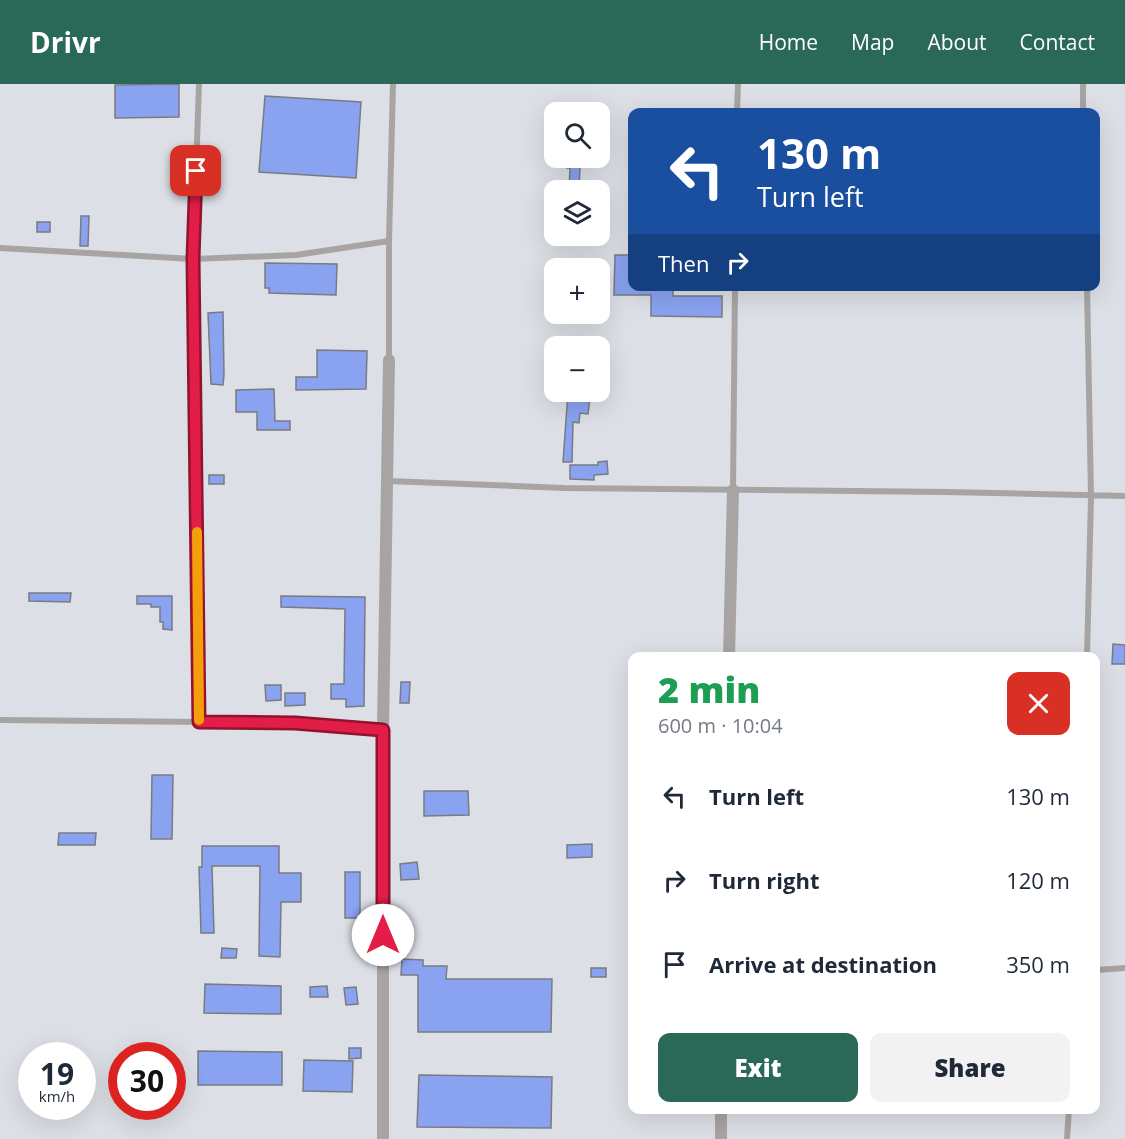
<!DOCTYPE html>
<html lang="en">
<head>
<meta charset="utf-8">
<style>
	body { margin:0; font-family:"Open Sans",sans-serif; background:#f2f2f3; color:#1f2937; height:100vh; display:flex; flex-direction:column; font-size:22px; white-space:nowrap }
	* { box-sizing:border-box; margin:0 }
	p { font-size:20px; color:#747a83 }
	.icon { flex:none; width:33px; height:33px; fill:none; stroke:currentColor; stroke-width:2; stroke-linecap:round; stroke-linejoin:round }
	.map { position:relative; flex:1; overflow:hidden }
	.panel { position:absolute; left:628px; top:568px; width:472px; height:462px; display:flex; flex-direction:column; background:#fff; border-radius:12px; box-shadow:0 6px 24px #0002 }
	.panel>* { flex:none }
	.banner { position:absolute; left:628px; top:24px; width:472px; height:183px; border-radius:12px; box-shadow:0 6px 24px #0002; background:#1a4fa0; color:#fff; overflow:hidden }
	.fabs { position:absolute; left:544px; top:18px; display:grid; gap:12px }
	.fabs a { display:grid; place-items:center; width:66px; height:66px; border-radius:12px; background:#fff; box-shadow:0 6px 24px #0002; font-size:30px }
	.speed { position:absolute; left:18px; top:958px; display:flex; gap:12px; font-size:30px; font-weight:700; text-align:center }
	.speed>* { display:grid; place-content:center; width:78px; height:78px; border-radius:50%; background:#fff; box-shadow:0 6px 24px #0002; line-height:1 }
	.speed small { font-size:15px; font-weight:400 }
	.speed .limit { border:9px solid #d22; background:#fff; color:#111 }
	.pin { position:absolute; display:grid; place-items:center; width:51px; height:51px; color:#fff; margin:-26px; border-radius:12px; box-shadow:0 3px 9px #0006 }
	.me { position:absolute; width:66px; margin:-33px; rotate:0deg; stroke-linejoin:round; filter:drop-shadow(0 0 4px #0008) }
	.turn { display:flex; align-items:center; gap:21px; height:126px; padding:0 30px; font-size:27px }
	.turn .icon { width:78px; height:78px; stroke-width:2.5 }
	.turn b { display:block; font-size:42px; line-height:51px }
	.then { display:flex; align-items:center; height:57px; padding:0 30px; background:#0003; gap:12px; font-size:22px }
	.round { display:grid; place-items:center; flex:none; width:63px; height:63px; border-radius:12px; background:#f2f2f3 }
	.summary { display:flex; align-items:center; justify-content:space-between; height:102px; padding:0 30px }
	h1 { font-size:36px; font-weight:800; line-height:45px; color:#1e9e55 }
	.cta { display:flex; gap:12px; margin-top:auto; padding:12px 30px }
	.cta a { flex:1; height:69px; border-radius:12px; background:#2a6957; color:#fff; font-size:24px; font-weight:800; line-height:69px; text-align:center }
	.cta a+a { background:#f2f2f3; color:#1f2937 }
	ul { padding:0; list-style:none }
	li { display:flex; align-items:center; gap:18px; height:84px; padding:0 30px }
	li div { flex:1 }
	li b { display:block; font-size:22px }
	li em { font-style:normal }
	header { display:flex; align-items:center; gap:36px; box-sizing:border-box; height:84px; padding:0 30px; background:#2a6957; color:#fff }
	header strong { font-size:28px }
	nav { display:flex; gap:33px; margin-inline-start:auto; font-size:21px }
	.map>svg:first-child { display:block }
	.building { fill:#8aa3f1; stroke:#797b81; stroke-width:1.5 }
	.lines { fill:none; stroke-linecap:round; stroke-linejoin:round }
	.service { stroke:#a7a4a3; stroke-width:6 }
	.minor { stroke:#a7a4a3; stroke-width:12 }
	.route-casing { stroke:#92132f; stroke-width:15 }
	.route { stroke:#e11d48; stroke-width:10 }
	.slow { stroke:#f59e0b; stroke-width:10 }
</style>
</head>
<body>
<header>
<strong>Drivr</strong>
<nav><a>Home</a><a>Map</a><a>About</a><a>Contact</a></nav>
</header>
<div class="map">
<svg width="1125" height="1055" viewBox="0 0 1125 1055">
	<rect width="100%" height="100%" fill="#dcdfe5"/>
	<path class="building" d="M179,0V33L115,34V1Z
		M265,12L361,18L356,94L259,88Z
		M567,74H587V83H580L579,106H569L570,84H567Z
		M81,132H89L88,162H80Z
		M37,138H50V148H37Z
		M615,171H633V202H673V212H722V233L651,232V211H614Z
		M265,179L337,180L336,211L269,209V204H265Z
		M223,228L224,291L223,301L211,300L208,229Z
		M317,266L367,267L366,305L296,306V293H317Z
		M274,305L275,337H290V346H257V328H236V306Z
		M568,308H581V313H590L588,330L580,329L579,339L573,338L572,378H563Z
		M607,377L608,390L594,391V396L570,395V381H598V378Z
		M209,391H224V400H209Z
		M29,509H71L70,518L29,517Z
		M137,512H172V546L163,545V538H160V523H151V520H137Z
		M281,512L365,513L364,622L346,623V615H331V600H344L345,525L281,523Z
		M1113,560L1125,561V580H1112Z
		M401,598H410L409,619H400Z
		M265,601H281V616L266,617Z
		M285,609H305V621L285,622Z
		M152,691H173L172,755H151Z
		M424,707H468L469,731L424,732Z
		M59,749H96L95,761H58Z
		M592,760V773L567,774V761Z
		M202,762H279V789H301V818H281L280,873L259,872L260,782H212L214,849H201L199,783H202Z
		M417,778L419,795L401,796L400,780Z
		M345,788H360V834H345Z
		M222,864L237,865L236,874H221Z
		M402,875L423,876V882H447L446,895H552L551,948H418V891H401Z
		M591,884H606V893H591Z
		M205,900L281,902V930L204,929Z
		M327,902L328,913H310V903Z
		M356,903L358,920L346,921L344,904Z
		M349,964H361V974L349,975Z
		M198,967L282,968V1001H198Z
		M304,976L353,977L352,1008L303,1007Z
		M419,991L552,993L551,1044L417,1043Z"/>
	<g class="lines">
		<path class="service" d="M1083,0V28
			M737,28L738,0
			M0,164L193,175L296,171L389,157
			M1087,202L1091,413L1087,573
			M389,276V157L393,0
			M388,397L564,404L946,408L1125,412
			M733,406L735,202
			M0,636L295,639L383,646
			M199,638L193,175L199,0
			M1096,886L1125,884
			M1067,1055L1069,1026"/>
		<path class="minor" d="M729,573L733,406
			M383,1055V646L389,276
			M721,1055V1026"/>
	</g>
	<g class="lines">
		<g class="route-casing">
			<path id="route" d="M196,87L193,175L199,638L295,639L383,646V851"/>
		</g>
		<use href="#route" class="route"/>
		<path class="slow" d="M197,448L199,636"/>
	</g>
</svg>
<div class="fabs">
<a><svg class="icon" aria-label="search" viewBox="0 0 24 24"><circle cx="10" cy="10" r="6"/><path d="M15 15l6 6"/></svg></a>
<a><svg class="icon" aria-label="layers" viewBox="0 0 24 24"><path d="M12 4l9 5-9 5-9-5zM3 14l9 5 9-5"/></svg></a>
<a>+</a>
<a>−</a>
</div>
<div class="speed"><div>19<small>km/h</small></div><div class="limit">30</div></div>
<div class="pin" style="left:196px;top:87px;background:#d93025"><svg class="icon" aria-label="arrive" viewBox="0 0 24 24"><path d="M6 21V4h12l-3 4 3 4H6"/></svg></div>
<svg class="me" style="left:383px;top:851px" viewBox="-20 -20 40 40"><circle r="19" fill="#fff"/><path d="M0-13L10 11 0 6-10 11z" fill="#e11d48"/></svg>
<div class="banner">
<div class="turn"><svg class="icon" aria-label="left" viewBox="0 0 24 24"><path d="M17 20v-9H6M10 6l-5 5 5 5"/></svg><div><b>130 m</b>Turn left</div></div>
<div class="then">Then<svg class="icon" aria-label="right" viewBox="0 0 24 24"><path d="M7 20v-9h11M14 6l5 5-5 5"/></svg></div>
</div>
<section class="panel">
<div class="summary"><div><h1>2 min</h1><p>600 m · 10:04</p></div><a class="round" style="background:#d93025;color:#fff"><svg class="icon" aria-label="close" viewBox="0 0 24 24"><path d="M6 6l12 12M18 6L6 18"/></svg></a></div>
<ul>
<li><svg class="icon" aria-label="left" viewBox="0 0 24 24"><path d="M17 20v-9H6M10 6l-5 5 5 5"/></svg><div><b>Turn left</b></div><em>130 m</em></li>
<li><svg class="icon" aria-label="right" viewBox="0 0 24 24"><path d="M7 20v-9h11M14 6l5 5-5 5"/></svg><div><b>Turn right</b></div><em>120 m</em></li>
<li><svg class="icon" aria-label="arrive" viewBox="0 0 24 24"><path d="M6 21V4h12l-3 4 3 4H6"/></svg><div><b>Arrive at destination</b></div><em>350 m</em></li>
</ul>
<div class="cta"><a>Exit</a><a>Share</a></div>
</section>
</div>
</body>
</html>
